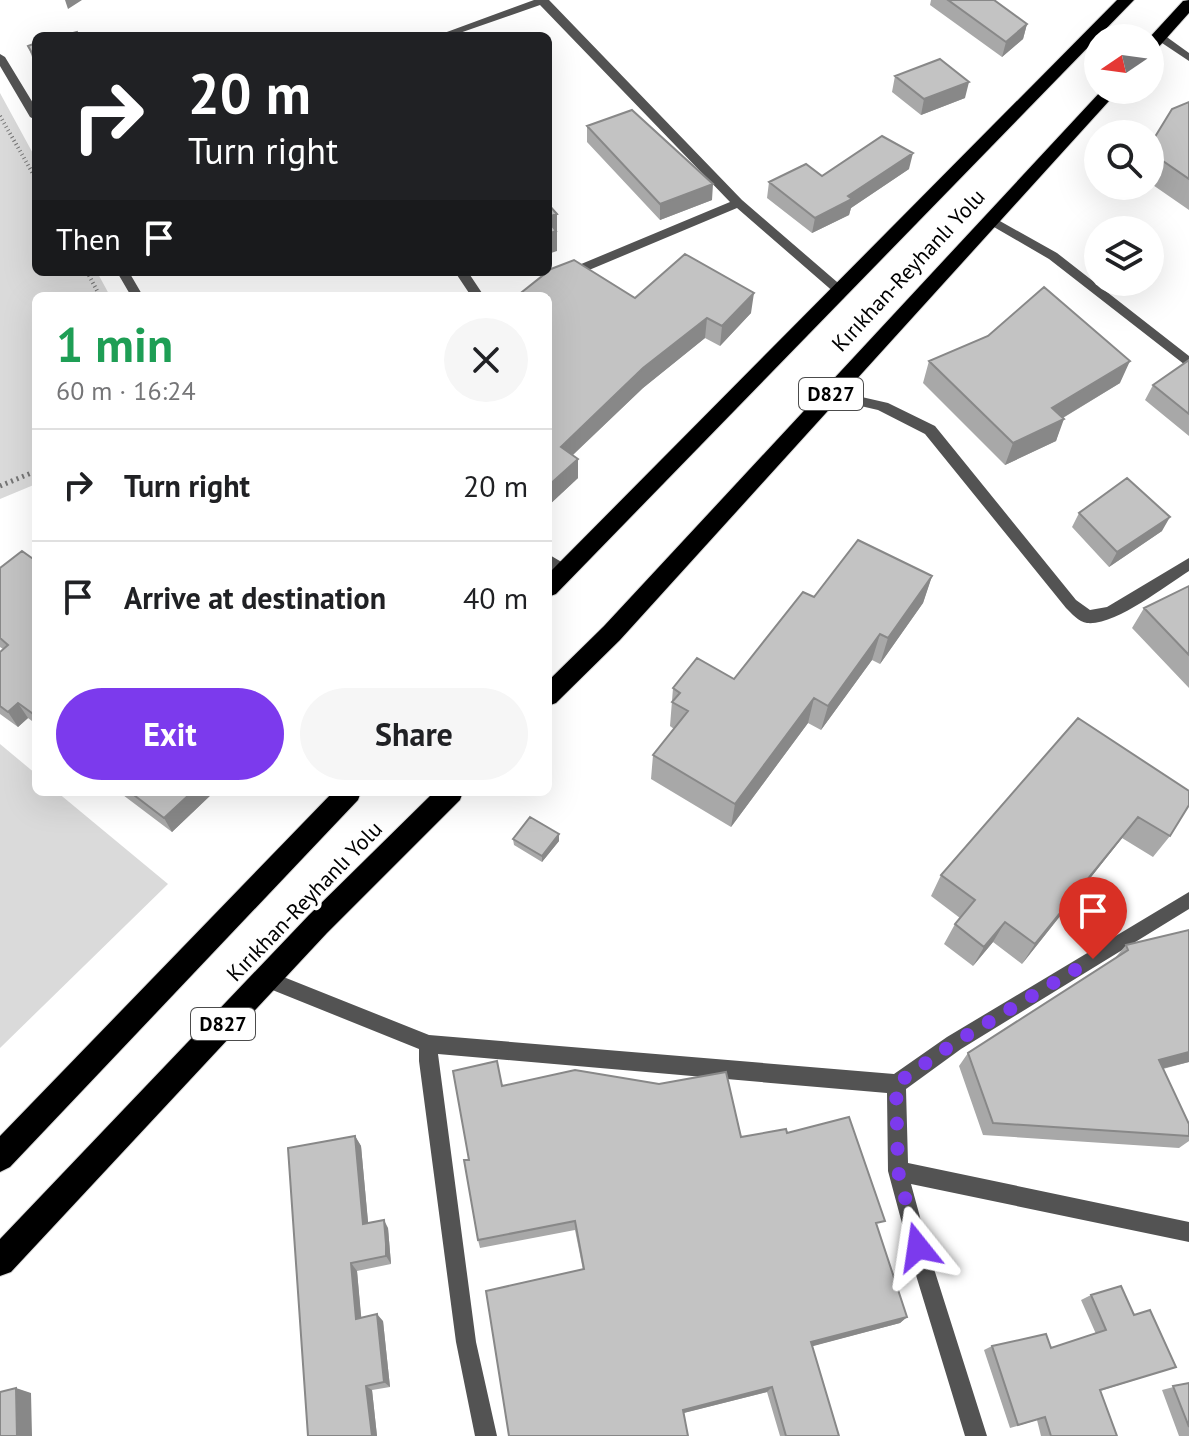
<!DOCTYPE html>
<html lang="en">
<head>
<meta charset="utf-8">
<style>
	body { margin:0; font-family:"PT Sans",sans-serif; background:#f6f6f6; color:#202124; height:100vh; display:flex; flex-direction:column; font-size:30px; white-space:nowrap }
	* { box-sizing:border-box; margin:0 }
	p { font-size:26px; color:#757577 }
	.icon { flex:none; width:44px; height:44px; fill:none; stroke:currentColor; stroke-width:2; stroke-linecap:round; stroke-linejoin:round }
	.map { position:relative; flex:1; overflow:hidden }
	.details { position:absolute; left:32px; top:292px; width:520px; height:504px; display:flex; flex-direction:column; background:#fff; border-radius:12px; box-shadow:0 8px 32px #0002 }
	.details>* { flex:none }
	.banner { position:absolute; left:32px; top:32px; width:520px; height:244px; border-radius:12px; box-shadow:0 8px 32px #0002; background:#202124; color:#fff; overflow:hidden }
	.needle { width:52px; rotate:257deg }
	.buttons { position:absolute; left:1084px; top:24px; display:grid; gap:16px }
	.buttons a { display:grid; place-items:center; width:80px; height:80px; border-radius:50%; background:#fff; box-shadow:0 8px 32px #0002; font-size:40px }
	.pin { position:absolute; display:grid; place-items:center; width:68px; height:68px; color:#fff; margin:-82px -34px; border-radius:50% 50% 50% 0; rotate:-45deg; box-shadow:0 0 8px #0007 }
	.pin .icon { rotate:45deg }
	.me { position:absolute; width:88px; margin:-44px; rotate:345deg; stroke-linejoin:round; filter:drop-shadow(0 0 6px #0008) }
	.turn { display:flex; align-items:center; gap:28px; height:168px; padding:0 24px; font-size:36px }
	.turn .icon { width:104px; height:104px; stroke-width:2.5 }
	.turn b { display:block; font-size:56px; line-height:68px }
	.then { display:flex; align-items:center; height:76px; padding:0 24px; background:#0003; gap:16px; font-size:30px }
	.round { display:grid; place-items:center; flex:none; width:84px; height:84px; border-radius:42px; background:#f6f6f6 }
	.overview { display:flex; align-items:center; justify-content:space-between; height:136px; padding:0 24px }
	h1 { font-size:48px; font-weight:700; line-height:60px; color:#1e9e55 }
	.action { display:flex; gap:16px; margin-top:auto; padding:16px 24px }
	.action a { flex:1; height:92px; border-radius:48px; background:#7c3aed; color:#fff; font-size:32px; font-weight:700; line-height:92px; text-align:center }
	.action a+a { background:#f6f6f6; color:#202124 }
	ul { padding:0; list-style:none }
	li { display:flex; align-items:center; gap:24px; height:112px; padding:0 24px; border-top:2px solid #e0e0e0 }
	li div { flex:1 }
	li b { display:block; font-size:30px }
	li em { font-style:normal }
	.map>svg:first-child { display:block }
	.green { fill:#dadada }
	.lines { fill:none; stroke-linecap:round; stroke-linejoin:round }
	.highway-casing { stroke:#dbdbdb; stroke-width:2 }
	.path-far1 { stroke:#757575; stroke-width:4; stroke-dasharray:1 3; stroke-linecap:butt }
	.path { stroke:#757575; stroke-width:5; stroke-dasharray:2 4; stroke-linecap:butt }
	.street { fill:#535353; fill-rule:evenodd }
	.highway { fill:#000; fill-rule:evenodd }
	.wall { fill:#a8a8a8 }
	.shaded-wall { fill:#888 }
	.building { fill:#c3c3c3; stroke:#888; stroke-width:2 }
	.route { stroke:#7c3aed; stroke-width:14; stroke-dasharray:0 25.2 }
	.labels { text-anchor:middle; stroke-width:8; stroke-linejoin:round; paint-order:stroke }
	.shield { fill:#fff; stroke:#4c4c4c; stroke-width:2 }
	.shield-label { font-size:20px; font-weight:bold; fill:#000 }
	.street-label { font-size:22px; fill:#000; stroke:#fff }
</style>
</head>
<body>
<div class="map">
<svg width="1189" height="1436" viewBox="0 0 1189 1436">
	<rect width="100%" height="100%" fill="#fff"/>
	<path class="green" d="M0,93L36,159V272H97L110,296H36V484L0,499Z
		M0,744L36,774V792H57L168,884L0,1048Z"/>
	<g class="lines">
		<g class="highway-casing">
			<path id="highway" d="M1117,0H1134L556,594L548,597V574Z
				M1189,0V13L1156,50L1150,52L1149,38L1183,1Z
				M1102,90H1119L620,640L556,703L548,706V681L604,626Z
				M333,792H361L358,800L10,1167L0,1172V1136Z
				M434,792H463L460,800L327,933L11,1272L0,1276V1239L309,915Z"/>
		</g>
		<path class="path-far1" d="M0,116L36,179
			M87,272L100,296"/>
		<path class="path" d="M0,486L36,471"/>
		<path class="street" d="M534,0H549L742,200L844,288V294H836L737,208L570,278H562V272L730,202L540,5L451,36H436Z
			M1156,35H1164L1189,53V61L1156,39Z
			M0,54L5,57L36,108V120L30,117L0,66Z
			M991,216L1057,253L1189,356V368L1049,259L987,223L985,220Z
			M117,272H129L143,296H131Z
			M455,272H468L484,296H471Z
			M831,390L888,403L935,426L1076,600L1090,610L1107,607L1189,558V571C1165,586 1115,626 1087,623C1079,622 1071,613 1066,608L925,434L878,410L826,398V392Z
			M548,554L570,567L572,571L570,575H560L548,567Z
			M1189,892V909L961,1049L906,1089L908,1163L1189,1222V1242L911,1184L935,1272L987,1436H965L915,1272L888,1171L887,1093L438,1054L476,1342L497,1436H475L456,1342L419,1061V1049L260,985L257,979L260,973L266,970L429,1035L894,1074L947,1037Z"/>
		<use href="#highway" class="highway"/>
	</g>
	<path class="wall" d="M931,0H994L1027,24L1023,39L1002,57L930,5Z
		M36,43V68L28,46Z
		M895,76L965,98L921,115L892,92Z
		M1189,102V210L1150,183V145Z
		M587,126L712,200L660,220L587,142Z
		M909,169L851,208L849,215L812,233L767,198L769,182L822,176Z
		M548,296L635,298L751,313L720,346L705,338L643,388L573,455L578,459V478L548,506Z
		M1189,360V436L1145,400L1153,385Z
		M929,361L1120,383L1063,418L1056,441L1005,465L923,383Z
		M1079,513L1162,531L1109,567L1072,527Z
		M36,561V724L28,718L18,727L0,714V652L3,649L0,647V568Z
		M932,576L923,603L880,664L872,660L821,730L808,723L731,827L651,779L653,755L674,729L670,726L673,688L734,679L814,597Z
		M1189,586V688L1132,628L1144,608Z
		M1078,718L1170,836L1153,857L1122,838L1022,964L993,942L973,966L944,944L955,924L960,918L931,896L941,875Z
		M119,792H214L172,832Z
		M513,839L559,841L542,862L514,845Z
		M1189,930V1062L1163,1069L1189,1124V1141L1179,1148L983,1135L959,1066L968,1053L1115,958L1126,945Z
		M502,1086L741,1137L787,1133L878,1229L907,1317L900,1323L812,1346L839,1436H780L767,1392L683,1413L583,1270L575,1230L480,1248L478,1240L469,1160Z
		M355,1136L361,1146L368,1223L388,1228L391,1264L357,1271L361,1318L383,1321L390,1387L372,1390L377,1436H308Z
		M1091,1295L1134,1315L1176,1367L1100,1391L1117,1436H1041L1037,1420L1010,1428L984,1350L992,1346L1051,1348L1096,1334L1081,1300Z
		M1189,1383V1436H1179L1162,1390Z"/>
	<path class="shaded-wall" d="M65,0H82L68,9Z
		M1027,24L1023,39L1002,57L1006,42Z
		M969,82L965,98L921,115L924,99Z
		M913,153L909,169L851,208L849,215L812,233L815,218Z
		M713,184L712,200L660,220V204Z
		M557,214V251L548,254V217Z
		M754,293L751,313L720,346L722,326Z
		M707,318L705,338L643,388L561,466V447L643,368Z
		M1130,361L1120,383L1049,426L1064,419L1056,441L1005,465L1013,443L1052,408Z
		M578,459V478L548,506V486Z
		M1170,517L1162,531L1109,567L1117,552Z
		M932,576L923,603L880,664L888,638Z
		M880,634L872,660L821,730L828,706Z
		M814,698L808,723L731,827L735,804Z
		M18,703L28,718L18,727L8,712Z
		M192,792H214L172,832L164,818Z
		M1138,817L1122,838L1022,964L1035,944Z
		M559,834V841L542,862V856Z
		M1005,922L993,942L973,966L984,947Z
		M1189,1052V1062L1144,1073L1159,1060Z
		M355,1136L361,1146L369,1232L363,1224Z
		M384,1220L388,1228L391,1264L386,1256Z
		M351,1263L357,1271L362,1325L356,1319Z
		M377,1314L383,1321L390,1387L384,1382Z
		M907,1317L900,1323L806,1348L811,1342Z
		M366,1386L372,1390L377,1436H372Z
		M772,1387L767,1392L680,1414L683,1410Z
		M16,1388L31,1393L32,1436H17Z"/>
	<path class="building" d="M948,0H994L1027,24L1006,42Z
		M77,32L79,36H62Z
		M36,43V60L28,46Z
		M940,59L969,82L924,99L895,76Z
		M1189,102V179L1150,152V145L1172,109Z
		M632,110L713,184L660,204L587,126Z
		M882,136L913,153L848,196L852,199L815,218L769,182L806,164L822,176Z
		M548,204L557,214L548,217Z
		M548,221L556,231L548,234Z
		M685,254L754,293L722,326L707,318L643,368L561,447L578,459L548,486V296H517L551,269L574,260L635,298Z
		M1044,287L1130,361L1052,408L1064,419L1013,443L929,361L988,336Z
		M1189,360V414L1153,385Z
		M1127,478L1170,517L1117,552L1079,513Z
		M858,540L932,576L888,638L880,634L828,706L814,698L735,804L653,755L688,711L672,702L680,693L673,688L697,658L734,679L803,592L814,597Z
		M22,551L36,561V716L18,703L8,712L0,706V652L8,645L0,638V568Z
		M1189,586V655L1144,608Z
		M1078,718L1189,791V805L1170,836L1138,817L1035,944L1005,922L984,947L955,924L975,900L941,875Z
		M130,792H192L164,818Z
		M530,817L559,834L542,856L513,839Z
		M1189,930V1052L1159,1060L1189,1124V1136L993,1123L968,1053L1128,950L1126,945Z
		M497,1061L502,1086L575,1070L659,1084L726,1072L741,1137L786,1129L787,1133L849,1117L885,1221L876,1223L907,1317L811,1342L839,1436H786L772,1387L683,1410L688,1436H509L486,1291L584,1269L575,1221L478,1240L464,1160H469L453,1071Z
		M355,1136L363,1224L384,1220L386,1244V1256L351,1263L356,1319L377,1314L384,1382L366,1386L372,1436H308L288,1148Z
		M1121,1286L1134,1315L1150,1310L1176,1367L1100,1390L1117,1436H1051L1045,1417L1018,1425L992,1346L1046,1334L1051,1348L1106,1330L1091,1295Z
		M1189,1383V1427L1173,1386Z
		M16,1388L17,1436H0V1392Z"/>
	<g class="lines">
		<path class="route" d="M918,1247L898,1171L896,1084L954,1043L1093,959"/>
	</g>
	<g class="labels">
		<g class="shield">
			<rect x="799" y="378" width="64" height="32" rx="6"/>
			<rect x="191" y="1008" width="64" height="32" rx="6"/>
		</g>
		<g class="shield-label">
			<text x="831" y="401">D827</text>
			<text x="223" y="1031">D827</text>
		</g>
		<g class="street-label">
			<text transform="translate(908 270) rotate(-47)" y="8">Kırıkhan-Reyhanlı Yolu</text>
			<text transform="translate(304 901) rotate(-46)" y="8">Kırıkhan-Reyhanlı Yolu</text>
		</g>
	</g>
</svg>
<div class="buttons">
<a><svg class="needle" viewBox="-14 -14 28 28"><path d="M0-13l5 13h-10z" fill="#e53935"/><path d="M0 13l5-13h-10z" fill="#757577"/></svg></a>
<a><svg class="icon" aria-label="search" viewBox="0 0 24 24"><circle cx="10" cy="10" r="6"/><path d="M15 15l6 6"/></svg></a>
<a><svg class="icon" aria-label="layers" viewBox="0 0 24 24"><path d="M12 4l9 5-9 5-9-5zM3 14l9 5 9-5"/></svg></a>
</div>
<div class="pin" style="left:1093px;top:959px;background:#d93025"><svg class="icon" aria-label="arrive" viewBox="0 0 24 24"><path d="M6 21V4h12l-3 4 3 4H6"/></svg></div>
<svg class="me" style="left:918px;top:1247px" viewBox="-20 -20 40 40"><path d="M0-17L14 15 0 8-14 15z" fill="#7c3aed" stroke="#fff" stroke-width="4"/></svg>
<div class="banner">
<div class="turn"><svg class="icon" aria-label="right" viewBox="0 0 24 24"><path d="M7 20v-9h11M14 6l5 5-5 5"/></svg><div><b>20 m</b>Turn right</div></div>
<div class="then">Then<svg class="icon" aria-label="arrive" viewBox="0 0 24 24"><path d="M6 21V4h12l-3 4 3 4H6"/></svg></div>
</div>
<section class="details">
<div class="overview"><div><h1>1 min</h1><p>60 m · 16:24</p></div><a class="round"><svg class="icon" aria-label="close" viewBox="0 0 24 24"><path d="M6 6l12 12M18 6L6 18"/></svg></a></div>
<ul>
<li><svg class="icon" aria-label="right" viewBox="0 0 24 24"><path d="M7 20v-9h11M14 6l5 5-5 5"/></svg><div><b>Turn right</b></div><em>20 m</em></li>
<li><svg class="icon" aria-label="arrive" viewBox="0 0 24 24"><path d="M6 21V4h12l-3 4 3 4H6"/></svg><div><b>Arrive at destination</b></div><em>40 m</em></li>
</ul>
<div class="action"><a>Exit</a><a>Share</a></div>
</section>
</div>
</body>
</html>
